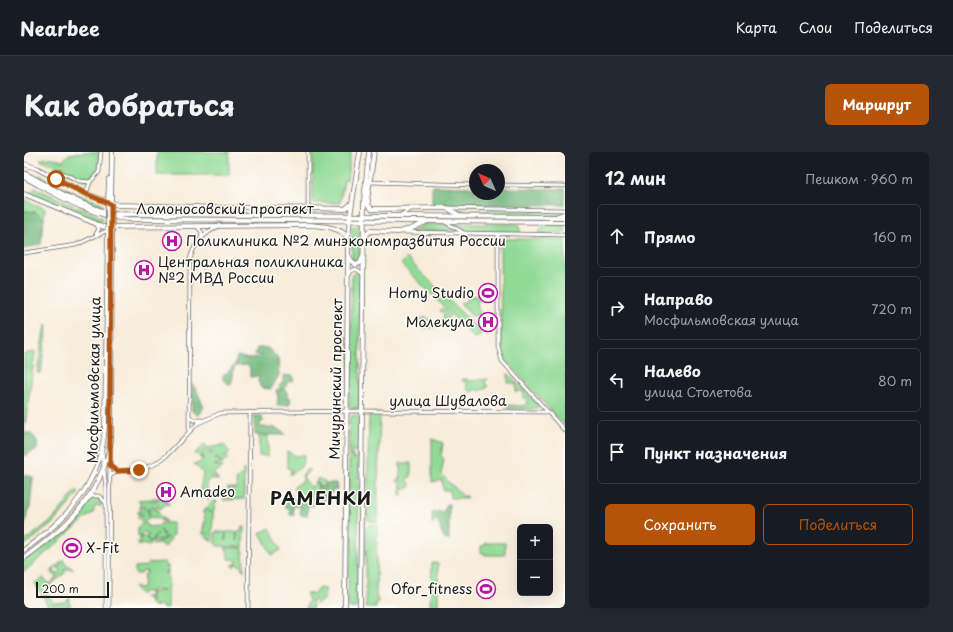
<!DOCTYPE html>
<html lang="ru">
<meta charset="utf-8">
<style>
body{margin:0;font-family:"Playpen Sans",sans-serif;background:#242831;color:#f1f3f6}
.controls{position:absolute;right:12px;bottom:12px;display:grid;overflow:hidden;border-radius:6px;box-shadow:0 4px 16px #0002}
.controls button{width:36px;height:36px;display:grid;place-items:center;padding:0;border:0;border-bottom:1px solid #363941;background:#171b24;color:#f1f3f6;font:20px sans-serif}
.compass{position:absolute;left:445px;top:12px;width:36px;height:36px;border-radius:50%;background:#171b24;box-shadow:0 4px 16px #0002;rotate:315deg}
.scale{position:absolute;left:12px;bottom:10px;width:73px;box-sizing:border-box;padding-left:4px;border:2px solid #1c1c1c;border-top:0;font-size:11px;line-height:14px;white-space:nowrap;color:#1c1c1c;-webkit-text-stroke:3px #fdfcf7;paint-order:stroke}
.stop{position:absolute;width:12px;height:12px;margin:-9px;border:3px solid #b45309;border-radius:50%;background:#fff}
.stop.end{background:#b45309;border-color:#fff;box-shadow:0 1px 4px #0008}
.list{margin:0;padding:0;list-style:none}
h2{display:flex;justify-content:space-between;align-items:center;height:52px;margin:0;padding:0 16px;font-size:17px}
h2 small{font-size:13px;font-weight:400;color:#9ea1a6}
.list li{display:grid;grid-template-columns:26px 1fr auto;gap:12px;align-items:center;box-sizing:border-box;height:64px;margin:0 8px 8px;padding:0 8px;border:1px solid #363941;border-radius:6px}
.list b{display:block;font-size:15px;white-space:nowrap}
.list p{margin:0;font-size:13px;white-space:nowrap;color:#9ea1a6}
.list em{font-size:13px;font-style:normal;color:#9ea1a6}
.actions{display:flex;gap:8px;padding:12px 16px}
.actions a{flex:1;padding:9px 0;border:1px solid #b45309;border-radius:6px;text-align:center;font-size:14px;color:#b45309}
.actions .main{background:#b45309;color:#fff}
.icon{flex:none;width:22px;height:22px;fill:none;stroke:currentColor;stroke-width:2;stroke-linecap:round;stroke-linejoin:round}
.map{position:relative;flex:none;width:541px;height:456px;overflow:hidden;border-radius:6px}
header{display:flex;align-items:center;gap:24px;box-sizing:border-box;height:56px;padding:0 20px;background:#171b24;border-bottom:1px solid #363941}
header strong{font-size:19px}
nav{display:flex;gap:22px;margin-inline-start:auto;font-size:14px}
.intro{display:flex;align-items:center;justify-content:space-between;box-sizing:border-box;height:96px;padding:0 24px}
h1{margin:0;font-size:28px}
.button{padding:10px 18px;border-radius:6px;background:#b45309;color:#fff;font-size:14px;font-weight:700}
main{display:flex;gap:24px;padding:0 24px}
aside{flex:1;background:#171b24;border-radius:6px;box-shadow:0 4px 16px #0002}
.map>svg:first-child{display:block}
</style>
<header>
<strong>Nearbee</strong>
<nav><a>Карта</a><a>Слои</a><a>Поделиться</a></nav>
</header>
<div class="intro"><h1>Как добраться</h1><a class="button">Маршрут</a></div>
<main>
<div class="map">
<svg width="541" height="456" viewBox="0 0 541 456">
<rect width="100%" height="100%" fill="#fdfcf7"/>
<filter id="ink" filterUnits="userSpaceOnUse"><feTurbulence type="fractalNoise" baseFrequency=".025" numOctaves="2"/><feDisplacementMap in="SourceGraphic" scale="8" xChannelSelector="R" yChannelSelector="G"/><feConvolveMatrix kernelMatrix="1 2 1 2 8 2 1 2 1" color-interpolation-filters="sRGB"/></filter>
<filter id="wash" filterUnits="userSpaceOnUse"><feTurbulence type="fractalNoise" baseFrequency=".012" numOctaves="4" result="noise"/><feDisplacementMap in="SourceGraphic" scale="16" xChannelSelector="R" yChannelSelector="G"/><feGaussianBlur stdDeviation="0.9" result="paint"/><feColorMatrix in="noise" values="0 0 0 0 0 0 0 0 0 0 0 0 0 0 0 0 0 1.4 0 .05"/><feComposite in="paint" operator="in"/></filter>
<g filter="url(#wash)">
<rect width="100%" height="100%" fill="#f8ecda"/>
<!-- green -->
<g fill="#91da96" stroke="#567b59">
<path d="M60,0H75C75,13 75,24 61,28L16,8L21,6L25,7L26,5L39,9L45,2Z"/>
<rect x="133" y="0" width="72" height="23"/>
<polygon points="289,0 327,0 323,28 320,28 316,51 289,51"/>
<polygon points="16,23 55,43 78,51 80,56 78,57 57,49 15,26"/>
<polygon points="11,36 80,67 74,72 14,46 7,43 7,40"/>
<polygon points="0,47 21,57 20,67 4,59 0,59"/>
<polygon points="430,58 541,59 541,64 441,64"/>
<polygon points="399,72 422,72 434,79 390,79"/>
<polygon points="431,72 494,72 497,81 442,80"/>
<polygon points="520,72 541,73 541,81 514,82"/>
<polygon points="328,74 335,74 336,107 333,111 328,107"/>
<polygon points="482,87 541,87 541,274 485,212 477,198 476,91 478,88"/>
<polygon points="383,106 415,138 409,144 377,112"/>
<polygon points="332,119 336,123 336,252 332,257 327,257 325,254 328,123"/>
<polygon points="417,140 458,181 451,187 411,146"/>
<polygon points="444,144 458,144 458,148 453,149 455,163 448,164 436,151 443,149"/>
<path d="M418,156L426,164L415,175L397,176V166H404L410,172C415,171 418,169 420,163L416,159Z"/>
<polygon points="21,173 23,174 17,221 13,221"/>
<polygon points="11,200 0,281 0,202"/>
<polygon points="484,221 514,253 513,257 484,257 484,253 499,254 503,251 502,246 499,246 499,239 493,239 492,241 492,231 484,231"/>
<polygon points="438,227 443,227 443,229 464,227 461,230 464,235 456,239 453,237 447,240 443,237 442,230 438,229"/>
<polygon points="345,261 356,261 353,370 346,369 343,367"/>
<polygon points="333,263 335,266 334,434 332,456 324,456 325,302 328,302 330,307 332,307 334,299 325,299 325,268 327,264"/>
<rect x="235" y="284" width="9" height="20"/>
<polygon points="408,287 419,291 417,304 420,307 417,322 439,344 443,344 443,346 426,346 426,338 419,338 418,328 408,330"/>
<polygon points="181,292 186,300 188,299 185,296 186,295 196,294 199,292 205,299 204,304 200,303 204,307 199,312 189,301 186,302 192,307 190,309 193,307 198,312 190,313 199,315 186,324 188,326 191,323 195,328 187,326 183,331 183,344 186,347 184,349 176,339 179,321 170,312 175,311 178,308 178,302 177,307 173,302 170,302 176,297 179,300 180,298 177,295"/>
<polygon points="263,299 272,304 281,303 277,315 266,323 267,317 263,316"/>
<polygon points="376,311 387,311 387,325 383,326 384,330 386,331 386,336 380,336 380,338 378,339 378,343 376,343 377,329 373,330 374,327 378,326 376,326"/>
<polygon points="220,317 220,347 199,348 204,342 207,347 208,342 203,336 213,336 212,328 220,321 218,319"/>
<polygon points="282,318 286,318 279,325 287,335 293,329 293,326 301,329 300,335 295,335 295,330 294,341 303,342 303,348 298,348 298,351 289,352 290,354 284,354 280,346 277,346 270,338 270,335 280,328 278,324"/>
<polygon points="53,338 55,341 28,372 0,394 0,390 29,367"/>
<polygon points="71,346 78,349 77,354 71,354 69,362 62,366 0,420 0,409 35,384 49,371 67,347"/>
<polygon points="128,346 130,346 131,350 127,355 130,355 135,348 131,349 130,346 140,346 146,353 142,352 136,357 134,354 131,357 134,358 134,361 142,369 139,369 138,367 137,369 134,366 125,365 125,356 122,358 124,358 125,365 122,369 117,369 114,366 114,364 119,364 119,362 114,362 114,360 120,358 120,354 116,358 116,350 114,348 126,347 127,349"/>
<polygon points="189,349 193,349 189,361 188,390 182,384 186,380 181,384 178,381 181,380 179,379 180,371 181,371 180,362 182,361 178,361 181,357 187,361 182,356"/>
<polygon points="118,371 122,371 125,375 132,374 133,375 137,371 149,371 149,379 146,379 149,380 149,384 146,385 147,387 141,395 138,395 138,392 129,392 143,386 136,377 141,386 128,390 132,383 134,383 133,381 127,390 122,385 125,382 119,380 117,382 118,386 120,384 127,391 126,394 116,392 116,394 114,393 114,390 116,390 116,384 114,384 114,375"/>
<polygon points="345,373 353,373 352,446 354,447 354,451 352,451 352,456 342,456 342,376"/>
<polygon points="218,375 220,375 219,395 193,394 191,392 191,380 201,380 202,389 202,380 212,380 213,389 213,380 217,379"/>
<polygon points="246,376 257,398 248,403 236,381"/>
<polygon points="461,391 481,391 481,403 461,403 461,401 457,401 457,394 461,394"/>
<polygon points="201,396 219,396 220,419 213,412 209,415 208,413 213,411 213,408 204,407 204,400"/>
<polygon points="38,409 41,409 43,415 46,414 49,418 45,417 43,419 41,417 41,421 24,435 26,441 23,435 18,440 25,443 29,451 41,450 46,446 45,450 47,453 44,453 43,455 47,456 28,456 30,453 27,452 25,455 20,447 22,446 21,444 19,445 11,431 19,426 26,432 33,425 28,421 28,418 31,415 30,420 34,422 37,419 35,415 38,411 34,417 31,416 32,414"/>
<polygon points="141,410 141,416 144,413 144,418 140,421 144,419 144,456 138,456 138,453 131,453 133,454 130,455 127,452 127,440 140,439 129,437 126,439 126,452 125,448 120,445 125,445 125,440 118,440 117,443 111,437 111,435 119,436 120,423 124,420 119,419 117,422 111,422 111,415 123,414 125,411"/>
<polygon points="408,411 414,411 414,456 406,456"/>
<polygon points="294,436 301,437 300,447 292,452 291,448 288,448 289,456 282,456 285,448 282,441 289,442"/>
</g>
<!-- forest -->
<g fill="#74ba7f" stroke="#486b4e">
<polygon points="408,34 451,35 451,42 475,42 475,36 541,37 541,53 408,52"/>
<polygon points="0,59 11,60 20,67 17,92 0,97"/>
<path d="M233,196H244L254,207L255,223L247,237L237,236L234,229L235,224L226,225V216L223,213L211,214C208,220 210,228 206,233L199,228V224L211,213L213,204L225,207L231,205L235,207L237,205L231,202Z"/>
<polygon points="259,223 269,224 269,229 264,229 261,237 267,248 265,253 253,254 254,245 252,238 255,237 258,238 255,234 259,230"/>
<path d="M168,232C174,238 175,246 180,254L177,261L173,263L168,259Z"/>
<path d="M229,264H238L239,270H236V275C245,275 256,275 261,283H231Z"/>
<path d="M0,281H6C12,286 14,289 13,297L0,304Z"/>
<polygon points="0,323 9,325 6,355 0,375"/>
<polygon points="293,329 295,335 300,335 301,331 312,331 313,338 308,338 308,341 297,344 294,341"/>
<polygon points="265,340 271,348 282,349 284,353 283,364 276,363 276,354 269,354 270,363 266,363 266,357 261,355 263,347 266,347 269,350 271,350 266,346"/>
<polygon points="423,352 425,352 425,388 420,387 413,367 408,372 408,361 420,359"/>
</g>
</g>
<g filter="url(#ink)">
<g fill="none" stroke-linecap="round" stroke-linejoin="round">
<defs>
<g id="minor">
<polyline points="32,27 35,19 55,29 66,30 75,20 77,0"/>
<polyline points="346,30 451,33"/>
<polyline points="475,33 541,34"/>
<polyline points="62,42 66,30"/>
<polyline points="176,55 284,56 284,0"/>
<polyline points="425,56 541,58"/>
<polyline points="375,64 387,57"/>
<polyline points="533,64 541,61"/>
<polyline points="421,70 442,82"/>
<polyline points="174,75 178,81 177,87"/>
<polyline points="377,80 541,83"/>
<polyline points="72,82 75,77 73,73"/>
<polyline points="474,83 474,194 478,209 541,279"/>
<polyline points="0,101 52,93 84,78"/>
<polyline points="325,123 327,119 332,117 339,122"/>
<polyline points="165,264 169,268 179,268"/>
<path d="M165,280L166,108C169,92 180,82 193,75"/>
<polyline points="78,300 82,337 82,456"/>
<polyline points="86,324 93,319 115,318 131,312 142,304 174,271 197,261 338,259 525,260"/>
<polyline points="64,347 68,344 75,344 81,350"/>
<polyline points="85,456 86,298"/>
<polyline points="224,456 226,260"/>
</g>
<g id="major">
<polyline points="0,12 12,16 62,42 94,53 174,55 191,62"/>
<path d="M0,21C29,36 59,56 92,62L541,65"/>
<path d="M0,25C34,43 65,64 104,67L541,70"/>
<path d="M0,42L80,75L287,73C298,74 319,75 324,87"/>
<polyline points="344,48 344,53 348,57 423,56 437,64"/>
<polyline points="343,49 350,0"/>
<polyline points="84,51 85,27"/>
<polyline points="87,51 88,0"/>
<polyline points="267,63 284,56 321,57 327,52"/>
<polyline points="341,84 346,79 374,80 387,77 402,70"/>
<polyline points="325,104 328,110 332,113 336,111 339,105"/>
<path d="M0,398C43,367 77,332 81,275L84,76"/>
<path d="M0,406C34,381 65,356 80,315C83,306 86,298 87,288L88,75"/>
<polyline points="321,456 324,88 326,64 336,0"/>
<polyline points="336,456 340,48 345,0"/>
</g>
</defs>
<!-- minor casing -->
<use href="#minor" stroke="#69655e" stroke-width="4.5"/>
<!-- major casing -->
<use href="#major" stroke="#69655e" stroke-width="5.5"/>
<!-- minor -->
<use href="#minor" stroke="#fff" stroke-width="3"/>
<!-- major -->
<use href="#major" stroke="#fff" stroke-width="4"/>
<defs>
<g id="major-bridge">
<polyline points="84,51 84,76"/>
<polyline points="87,51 88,75"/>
</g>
</defs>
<!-- major-bridge casing -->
<use href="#major-bridge" stroke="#69655e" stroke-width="5.5" stroke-linecap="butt"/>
<!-- major-bridge -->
<use href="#major-bridge" stroke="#fff" stroke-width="4"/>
</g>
</g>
<g fill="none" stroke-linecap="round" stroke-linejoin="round" filter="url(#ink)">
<!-- route -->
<polyline stroke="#b45309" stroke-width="5" points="32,27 62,42 87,52 86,313 93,319 115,318"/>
</g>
<!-- icons -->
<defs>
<symbol id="hospital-ring" viewBox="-11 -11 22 22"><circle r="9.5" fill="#fdfcf7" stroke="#b5179e" stroke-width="1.5"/><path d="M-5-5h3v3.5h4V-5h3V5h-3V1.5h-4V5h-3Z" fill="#b5179e"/></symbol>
<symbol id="stadium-ring" viewBox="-11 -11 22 22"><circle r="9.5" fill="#fdfcf7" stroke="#b5179e" stroke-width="1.5"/><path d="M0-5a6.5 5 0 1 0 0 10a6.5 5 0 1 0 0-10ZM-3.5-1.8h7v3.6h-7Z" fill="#b5179e"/></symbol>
</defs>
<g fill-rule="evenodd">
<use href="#hospital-ring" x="137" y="78" width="22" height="22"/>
<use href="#hospital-ring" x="109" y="107" width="22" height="22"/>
<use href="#stadium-ring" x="453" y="130" width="22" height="22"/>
<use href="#hospital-ring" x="453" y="159" width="22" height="22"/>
<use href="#hospital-ring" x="131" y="329" width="22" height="22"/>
<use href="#stadium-ring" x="37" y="385" width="22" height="22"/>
<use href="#stadium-ring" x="451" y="426" width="22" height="22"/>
</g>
<g text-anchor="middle" stroke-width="3" stroke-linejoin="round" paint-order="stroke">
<!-- street labels -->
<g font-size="14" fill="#1c1c1c" stroke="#fdfcf7">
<text x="201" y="62">Ломоносовский проспект</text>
<text transform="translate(312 227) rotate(-89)" y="5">Мичуринский проспект</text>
<text transform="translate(70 228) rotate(-89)" y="5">Мосфильмовская улица</text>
<text x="424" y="254">улица Шувалова</text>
</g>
<!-- poi labels -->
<g font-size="14" fill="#1c1c1c" stroke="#fdfcf7" text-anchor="start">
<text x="162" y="94">Поликлиника №2 минэкономразвития России</text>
<text x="134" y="115">Центральная поликлиника<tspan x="134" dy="16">№2 МВД России</tspan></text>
<text x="450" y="146" text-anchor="end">Homy Studio</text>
<text x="450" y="175" text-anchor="end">Молекула</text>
<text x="156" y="345">Amadeo</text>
<text x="62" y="401">X-Fit</text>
<text x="448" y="442" text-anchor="end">Ofor_fitness</text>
</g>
<!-- district labels -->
<g font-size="18" font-weight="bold" letter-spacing="1" fill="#1c1c1c" stroke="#fdfcf7">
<text x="297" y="353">РАМЕНКИ</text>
</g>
</g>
</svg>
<div class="controls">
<button>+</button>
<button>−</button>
</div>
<svg class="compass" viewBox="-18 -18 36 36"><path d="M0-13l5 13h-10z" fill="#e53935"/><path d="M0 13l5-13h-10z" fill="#9ea1a6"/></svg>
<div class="scale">200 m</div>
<div class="stop" style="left:32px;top:27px"></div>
<div class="stop end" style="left:115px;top:318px"></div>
</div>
<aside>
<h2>12 мин<small>Пешком · 960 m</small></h2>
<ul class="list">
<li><svg class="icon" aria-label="ahead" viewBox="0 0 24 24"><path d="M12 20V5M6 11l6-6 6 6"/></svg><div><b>Прямо</b></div><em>160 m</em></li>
<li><svg class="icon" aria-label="right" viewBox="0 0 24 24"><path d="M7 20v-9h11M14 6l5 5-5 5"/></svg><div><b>Направо</b><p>Мосфильмовская улица</p></div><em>720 m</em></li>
<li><svg class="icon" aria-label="left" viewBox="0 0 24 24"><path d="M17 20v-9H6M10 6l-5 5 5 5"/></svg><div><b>Налево</b><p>улица Столетова</p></div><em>80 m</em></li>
<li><svg class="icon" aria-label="arrive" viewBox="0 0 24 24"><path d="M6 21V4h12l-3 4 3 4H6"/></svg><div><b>Пункт назначения</b></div></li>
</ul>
<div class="actions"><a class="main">Сохранить</a><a>Поделиться</a></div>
</aside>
</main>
